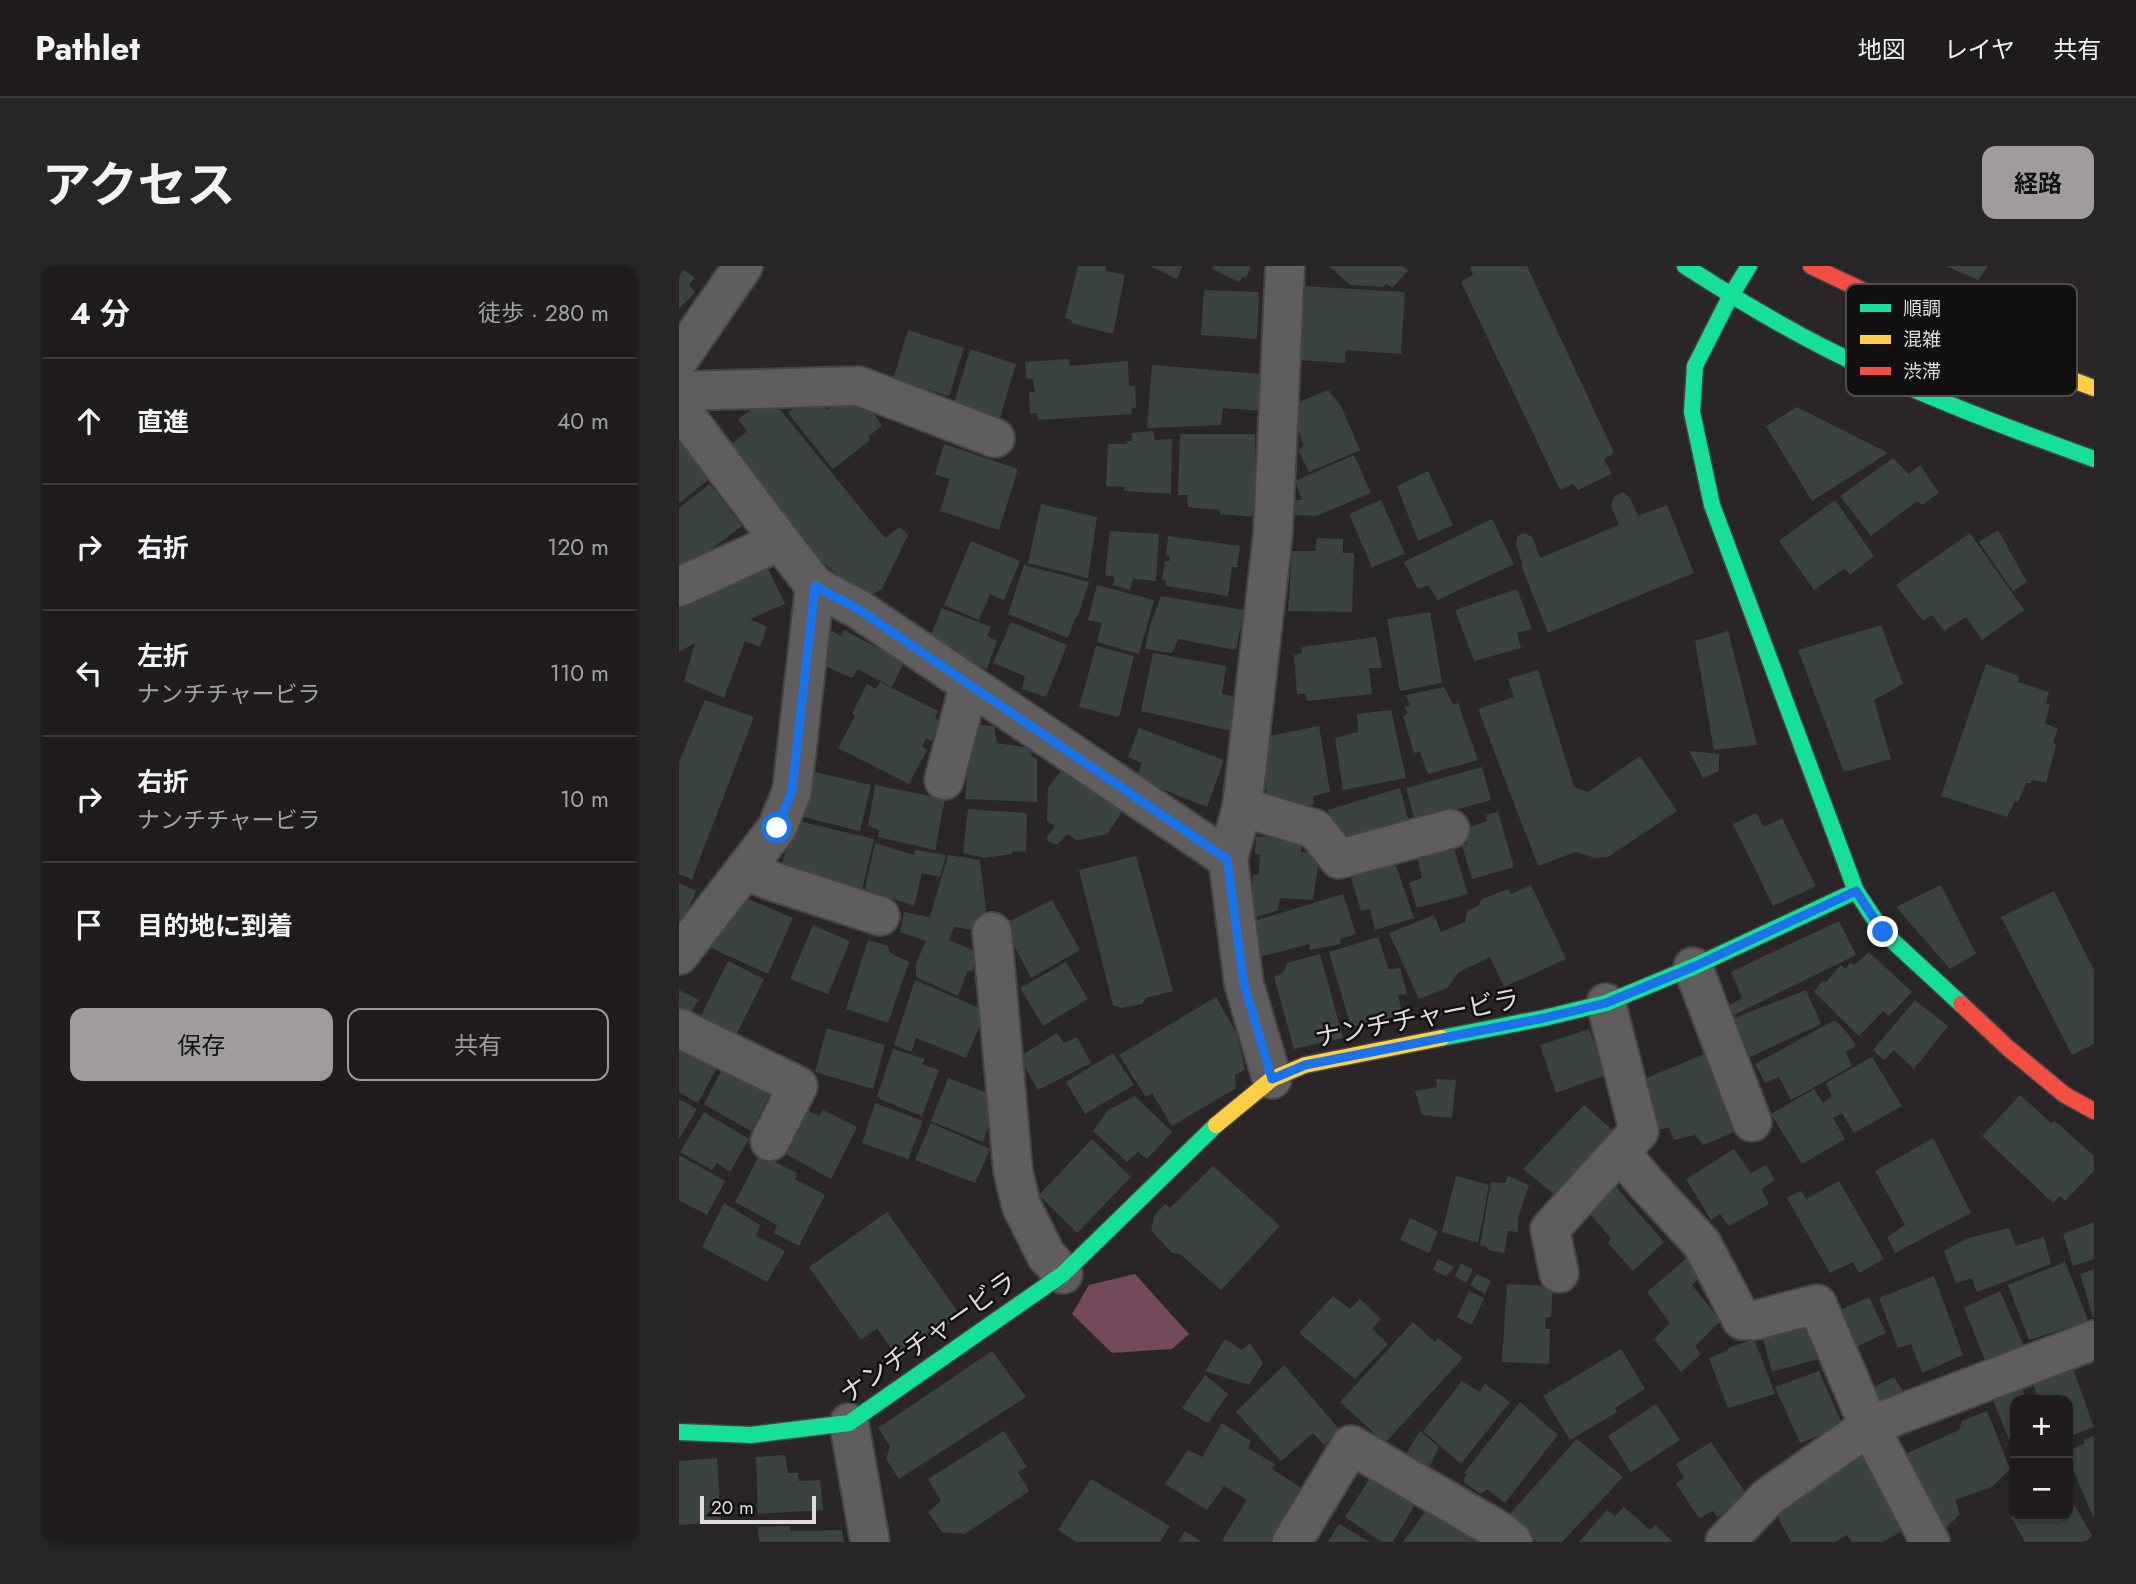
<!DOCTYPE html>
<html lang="ja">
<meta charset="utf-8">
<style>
body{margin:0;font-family:Jost,"Noto Sans JP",sans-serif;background:#282527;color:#f1f3f6}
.controls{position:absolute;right:21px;bottom:21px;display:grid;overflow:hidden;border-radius:14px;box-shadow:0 2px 5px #0004}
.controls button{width:63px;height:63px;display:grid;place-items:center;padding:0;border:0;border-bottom:2px solid #3d3a3c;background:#201c1e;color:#f1f3f6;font:35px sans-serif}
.scale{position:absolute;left:21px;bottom:18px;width:116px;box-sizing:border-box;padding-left:7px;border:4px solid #dfdadb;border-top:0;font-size:19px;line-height:24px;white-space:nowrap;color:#dfdadb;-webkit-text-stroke:5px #120f10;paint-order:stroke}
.stop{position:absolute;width:21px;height:21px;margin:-16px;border:5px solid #1a73e8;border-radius:50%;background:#fff}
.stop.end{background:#1a73e8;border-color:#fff;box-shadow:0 2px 7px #0008}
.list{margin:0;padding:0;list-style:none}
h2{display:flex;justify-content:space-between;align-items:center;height:91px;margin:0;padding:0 28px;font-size:30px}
h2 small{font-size:23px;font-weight:400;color:#a2a1a4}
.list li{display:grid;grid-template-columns:46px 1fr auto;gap:21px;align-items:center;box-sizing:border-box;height:126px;padding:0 28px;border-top:2px solid #3d3a3c}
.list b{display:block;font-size:26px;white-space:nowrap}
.list p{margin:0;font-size:23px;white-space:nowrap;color:#a2a1a4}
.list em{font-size:23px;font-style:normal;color:#a2a1a4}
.actions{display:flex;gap:14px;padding:21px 28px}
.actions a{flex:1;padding:16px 0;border:2px solid #a09b9c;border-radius:14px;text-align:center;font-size:24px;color:#a09b9c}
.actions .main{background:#a09b9c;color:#111}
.icon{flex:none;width:38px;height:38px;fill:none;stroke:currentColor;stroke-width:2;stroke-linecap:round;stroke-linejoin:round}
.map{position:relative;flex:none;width:1415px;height:1276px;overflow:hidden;border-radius:14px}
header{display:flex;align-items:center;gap:42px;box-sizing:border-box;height:98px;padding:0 35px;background:#201c1e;border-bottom:2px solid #3d3a3c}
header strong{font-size:33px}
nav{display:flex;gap:38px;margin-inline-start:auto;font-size:24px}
.intro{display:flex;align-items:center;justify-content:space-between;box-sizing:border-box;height:168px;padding:0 42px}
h1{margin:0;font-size:49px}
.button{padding:18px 32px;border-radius:14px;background:#a09b9c;color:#111;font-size:24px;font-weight:700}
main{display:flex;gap:42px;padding:0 42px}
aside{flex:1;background:#201c1e;border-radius:14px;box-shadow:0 2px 5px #0004}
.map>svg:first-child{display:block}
</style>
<header>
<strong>Pathlet</strong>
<nav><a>地図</a><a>レイヤ</a><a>共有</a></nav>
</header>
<div class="intro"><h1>アクセス</h1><a class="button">経路</a></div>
<main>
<aside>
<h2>4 分<small>徒歩 · 280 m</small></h2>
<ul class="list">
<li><svg class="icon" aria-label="ahead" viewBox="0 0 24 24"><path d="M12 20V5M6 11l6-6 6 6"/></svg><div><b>直進</b></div><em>40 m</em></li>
<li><svg class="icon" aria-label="right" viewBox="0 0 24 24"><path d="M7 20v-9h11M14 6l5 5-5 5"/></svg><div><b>右折</b></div><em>120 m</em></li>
<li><svg class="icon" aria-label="left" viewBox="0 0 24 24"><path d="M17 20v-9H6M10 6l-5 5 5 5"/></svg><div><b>左折</b><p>ナンチチャービラ</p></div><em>110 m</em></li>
<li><svg class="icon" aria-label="right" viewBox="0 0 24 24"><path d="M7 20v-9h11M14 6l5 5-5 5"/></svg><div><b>右折</b><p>ナンチチャービラ</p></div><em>10 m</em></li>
<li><svg class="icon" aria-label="arrive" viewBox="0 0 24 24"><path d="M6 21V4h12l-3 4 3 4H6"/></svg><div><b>目的地に到着</b></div></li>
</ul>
<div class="actions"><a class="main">保存</a><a>共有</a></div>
</aside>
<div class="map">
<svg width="1415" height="1276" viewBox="0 0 1415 1276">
<rect width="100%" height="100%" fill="#2a2628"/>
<!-- forest -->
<polygon fill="#73495b" points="456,1008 510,1068 493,1083 433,1087 393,1048 410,1019"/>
<!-- building -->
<g fill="#3a4341">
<polygon points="0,0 16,12 10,19 16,26 0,43"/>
<polygon points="399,0 427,0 427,5 446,9 434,68 392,57 393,54 386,52"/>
<polygon points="471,0 504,0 498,13"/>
<polygon points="534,0 572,0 567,12 564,11 560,16 533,3"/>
<polygon points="650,0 724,0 729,5 713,22 708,18 703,21 671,19"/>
<polygon points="794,0 848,0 935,187 925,193 933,208 899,224 894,218 881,224 782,16 794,9 791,1"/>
<polygon points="1267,0 1309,0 1299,14"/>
<polygon points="624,20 726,26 722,88 667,84 666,97 619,94"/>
<polygon points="525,24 580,26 578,73 522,69"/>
<polygon points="229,64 285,82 270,130 214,113"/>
<polygon points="291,83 337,98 321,152 275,138"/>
<polygon points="390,93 391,100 449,95 450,120 456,120 457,142 452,142 453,148 359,154 358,147 351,148 350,126 356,126 354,113 347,112 346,96"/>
<polygon points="473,99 584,108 583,145 544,142 542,159 468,162"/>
<polygon points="649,124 662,140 681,184 630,206 619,184 625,180 617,159 618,137"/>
<polygon points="184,132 203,160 190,170 190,175 154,203 109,147 124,135 130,143 140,135 148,144 164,133 171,142"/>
<polygon points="98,140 206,272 221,261 229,269 203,323 187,332 136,290 50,180 68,165 59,153 76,141"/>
<polygon points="1118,141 1209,187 1133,235 1087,160"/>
<polygon points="474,165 476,174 493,173 492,228 445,225 446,221 427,220 429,178 448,178 448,175 453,175 453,167"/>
<polygon points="501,168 576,168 577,251 541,248 541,244 509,241 508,229 499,229"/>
<polygon points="0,171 32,212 0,237"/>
<polygon points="265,178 339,203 320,264 261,245 271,213 256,208"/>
<polygon points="675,189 692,227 637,250 614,249 613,234 623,234 616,215"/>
<polygon points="1214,192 1230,208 1241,199 1260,227 1243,239 1238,235 1192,270 1161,230"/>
<polygon points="749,205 774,259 739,275 718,220"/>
<polygon points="31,218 63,260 0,307 0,242"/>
<polygon points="944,226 951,232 959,250 988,239 1015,307 869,367 842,299 843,298 837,278 838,271 843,267 848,268 854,272 861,292 940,259 932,239 935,231"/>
<polygon points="702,234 726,288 693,301 670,248"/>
<polygon points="1156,234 1195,290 1171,309 1166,302 1135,324 1100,275"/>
<polygon points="362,238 418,251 409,312 349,297"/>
<polygon points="813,253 835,298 759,334 749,319 739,323 725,296"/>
<polygon points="1319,264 1348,316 1334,325 1300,276"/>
<polygon points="431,265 480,268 477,315 454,313 451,324 434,319 436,311 426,309"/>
<polygon points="1291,267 1345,344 1303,374 1287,351 1265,365 1253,349 1244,355 1217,319"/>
<polygon points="489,270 561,280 558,301 553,301 549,330 487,320 487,314 483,314 486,295 490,295 491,290 487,290"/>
<polygon points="638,272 664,273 664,287 675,287 673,346 609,345 613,285 636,285"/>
<polygon points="292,275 341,295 325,334 311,328 300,354 265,339"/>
<polygon points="87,298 106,338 71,353 88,361 81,381 66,375 45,432 5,415 16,377 0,386 0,338"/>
<polygon points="345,299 410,316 398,352 396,352 389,372 329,348"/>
<polygon points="418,319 475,334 460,388 418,376 423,357 409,354"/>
<polygon points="838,323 853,363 838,367 842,382 795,395 776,344"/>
<polygon points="482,330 565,344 557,384 499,373 493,387 466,383 471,360"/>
<polygon points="263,342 312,361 308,370 318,375 308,403 248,379"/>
<polygon points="751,346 763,417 721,425 708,353"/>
<polygon points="332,356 388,379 367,431 343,423 346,410 314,397"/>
<polygon points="1202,359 1224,418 1195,434 1212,493 1165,506 1119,384"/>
<polygon points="148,362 162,370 165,364 225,396 213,421 179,403 173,412 146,400"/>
<polygon points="1049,365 1078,479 1035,484 1016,375"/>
<polygon points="697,371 703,402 690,402 693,428 628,435 626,428 618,428 615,389 623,387 623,381"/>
<polygon points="417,380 455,390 440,451 400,441"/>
<polygon points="474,387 547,400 543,428 562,432 557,466 462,445"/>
<polygon points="1307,398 1340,410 1339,416 1370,426 1367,437 1371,439 1366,457 1379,463 1374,476 1377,479 1367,517 1353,514 1352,517 1347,517 1339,536 1336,535 1328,551 1262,530"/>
<polygon points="859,404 895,521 909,526 961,490 998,545 929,591 916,592 897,586 859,600 799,443 835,431 829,413"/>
<polygon points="201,416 259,445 256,452 262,456 253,475 247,473 243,480 248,484 230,518 159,482 176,450 173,448 188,418 197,423"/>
<polygon points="765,421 774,438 779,437 799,494 749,508 741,486 735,487 724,450 729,447 726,441 731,440 727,429"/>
<polygon points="26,434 75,451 13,613 0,608 0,496"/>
<polygon points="712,444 727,512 664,524 656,472 679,466 678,448"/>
<polygon points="295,458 315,460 318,477 351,482 353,490 358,494 358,536 286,533 291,472"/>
<polygon points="640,460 651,526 634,530 635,538 596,545 582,512 590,470"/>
<polygon points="460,462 545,494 528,541 457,513 463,497 449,491"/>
<polygon points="1010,485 1040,488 1040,505 1024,512"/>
<polygon points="803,501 812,534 736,555 727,522"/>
<polygon points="382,504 443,546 428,568 398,574 388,568 379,578 374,578 369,575 368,571 376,560 368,555 369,522"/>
<polygon points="136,506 192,519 181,565 125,551"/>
<polygon points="196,519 266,533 256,584 199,571 200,564 189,560"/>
<polygon points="721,522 730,556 659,574 649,544"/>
<polygon points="289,543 348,547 347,586 334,585 333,588 305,592 284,587"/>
<polygon points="819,546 835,601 793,613 783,580 788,577 784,564 808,555 807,549"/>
<polygon points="1077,547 1085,561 1103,552 1137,620 1094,640 1054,558"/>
<polygon points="120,555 195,573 183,624 100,607 109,578"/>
<polygon points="577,570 622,575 622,586 635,587 640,593 634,634 601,632 599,644 571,653 574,609 580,608 581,589 576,588"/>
<polygon points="773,576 789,628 738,642 730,617 743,612 737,587"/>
<polygon points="196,577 235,589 236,584 267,589 261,611 243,607 235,640 186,623"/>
<polygon points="269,589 301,594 308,651 298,652 294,664 275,661 270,674 299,686 293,706 289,704 279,730 237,711 237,697 247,675 221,666 225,646 251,651"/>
<polygon points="457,590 494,725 467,732 463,738 442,742 434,739 400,604"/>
<polygon points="715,594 735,652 696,664 691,643 682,645 672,612 680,609 678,604"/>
<polygon points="0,617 17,625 4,655 0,653"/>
<polygon points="852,619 887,693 825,721 811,691 780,706 768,722 740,733 710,667 755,649 762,666 786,656 788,645 799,640 803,633 829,623 832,628"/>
<polygon points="1262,619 1297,688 1271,703 1217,641"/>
<polygon points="1375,625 1415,704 1415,778 1393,789 1322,651"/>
<polygon points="664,628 677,668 661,673 662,678 631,684 630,678 580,691 572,656"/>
<polygon points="67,632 114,652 89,708 32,682"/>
<polygon points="373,634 401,684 352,712 324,659"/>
<polygon points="1160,655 1177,689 1053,750 1049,740 1063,732 1052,706"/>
<polygon points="134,659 171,675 149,728 111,713"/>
<polygon points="699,671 710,703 721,702 728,728 719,729 724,750 672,761 650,686"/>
<polygon points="189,674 209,680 211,687 230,696 209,757 167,743"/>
<polygon points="1190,686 1233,726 1210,750 1204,745 1180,770 1135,726 1143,715 1147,716 1162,699 1166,703 1171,697 1176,699"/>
<polygon points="641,688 664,772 615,783 595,711 605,706 608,697"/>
<polygon points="49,695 85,713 56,771 20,754"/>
<polygon points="387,696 409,733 364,760 341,722"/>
<polygon points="236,714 307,745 287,792 237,772 232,786 215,779"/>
<polygon points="0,724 20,734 8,751 0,746"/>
<polygon points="1127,724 1142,758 1071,791 1068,783 1057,788 1043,757"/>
<polygon points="537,731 558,768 566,804 556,809 557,822 493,860 473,827 467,831 440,789"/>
<polygon points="1236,734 1269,760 1235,803 1215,784 1205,794 1194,784"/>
<polygon points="1156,754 1171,770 1177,780 1167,786 1173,800 1112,834 1100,811 1086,817 1076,798"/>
<polygon points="148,762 206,779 194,823 136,806"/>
<polygon points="910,763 927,809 877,827 861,779"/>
<polygon points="378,767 385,777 398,771 412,797 359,824 340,791"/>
<polygon points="0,775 41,796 19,837 0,826"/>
<polygon points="214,783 246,793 243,798 260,804 243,850 201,833 201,832 198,830"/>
<polygon points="434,787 455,819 406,848 387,816"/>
<polygon points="1028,787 1060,864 1024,879 1016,869 995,874 990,862 977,864 955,817"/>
<polygon points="1193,791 1223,840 1175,867 1163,847 1154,852 1166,873 1123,898 1092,848 1135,823 1144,837 1153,830 1147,817"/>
<polygon points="44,801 92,826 72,865 25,838"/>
<polygon points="269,812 319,831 304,876 252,855"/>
<polygon points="757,813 777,814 773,852 743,849 736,825 758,821"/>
<polygon points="1341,829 1372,857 1376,855 1415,890 1415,905 1386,935 1381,930 1374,937 1303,870"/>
<polygon points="456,830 493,866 468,893 459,886 448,896 414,865 429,844"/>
<polygon points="0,833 18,843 0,873"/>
<polygon points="196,837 244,855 229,893 183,877"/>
<polygon points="905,839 941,871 884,936 844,903"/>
<polygon points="128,844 140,850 144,844 178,861 152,913 105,887"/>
<polygon points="25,846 70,873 51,906 38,897 33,904 1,886"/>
<polygon points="252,857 311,883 296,917 236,894"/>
<polygon points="1254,872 1292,947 1216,987 1208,971 1226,959 1196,905"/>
<polygon points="413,873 452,911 398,967 360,929"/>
<polygon points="1055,883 1072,907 1087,899 1096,914 1082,923 1090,938 1050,960 1041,948 1032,954 1007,913"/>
<polygon points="81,888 118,907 116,913 146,929 120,980 95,967 98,959 56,936"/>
<polygon points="0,889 46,915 28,949 0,934"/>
<polygon points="534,900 601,960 542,1024 501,988 493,987 472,964 475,950 486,938 491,942"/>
<polygon points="777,910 810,919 799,977 763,966"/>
<polygon points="829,910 850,919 839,952 839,966 829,965 825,987 809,984 808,981 801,979 812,916 826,917"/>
<polygon points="1160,915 1205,993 1180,1007 1174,996 1151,1007 1108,932 1122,925 1127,933"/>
<polygon points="936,920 985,976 954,1005 929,977 932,972 909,946"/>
<polygon points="45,937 81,959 77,970 106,985 88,1016 23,981"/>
<polygon points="208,946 282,1050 220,1094 198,1062 182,1074 130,1001"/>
<polygon points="731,952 759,965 750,987 721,974"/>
<polygon points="1415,956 1415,993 1394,1000 1384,968"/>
<polygon points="1330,962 1337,980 1365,971 1372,998 1298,1026 1293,1012 1277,1017 1265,985 1289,972"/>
<polygon points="1009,991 1024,1008 1013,1019 1042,1055 1016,1080 1022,1088 1002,1106 975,1073 991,1057 968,1026"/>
<polygon points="759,993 775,1001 767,1010 754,1004"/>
<polygon points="1386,996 1413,1064 1400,1068 1396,1059 1350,1074 1329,1019"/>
<polygon points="782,997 794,1004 787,1017 776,1010"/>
<polygon points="1415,1003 1415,1051 1414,1051 1401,1008"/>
<polygon points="798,1008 812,1015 806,1028 791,1019"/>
<polygon points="1255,1010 1284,1089 1243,1107 1232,1078 1219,1082 1200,1032"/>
<polygon points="828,1018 874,1020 872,1051 866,1052 866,1063 871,1063 870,1098 823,1096"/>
<polygon points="790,1025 805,1032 793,1059 778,1051"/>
<polygon points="1321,1025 1346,1082 1308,1099 1285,1042"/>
<polygon points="654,1030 671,1043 681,1033 702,1053 693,1063 709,1078 676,1113 620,1067"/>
<polygon points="1190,1031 1207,1067 1173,1083 1155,1047"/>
<polygon points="734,1056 756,1076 759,1072 784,1092 706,1177 661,1136"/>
<polygon points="1131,1056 1143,1092 1093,1106 1083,1069"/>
<polygon points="546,1073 563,1084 571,1077 584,1097 570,1119 526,1105"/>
<polygon points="1075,1073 1096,1128 1049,1142 1030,1092 1050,1084 1049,1082"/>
<polygon points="942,1083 966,1123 936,1142 938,1146 891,1174 864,1130"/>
<polygon points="313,1085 347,1131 220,1213 207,1193 211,1180 199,1162"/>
<polygon points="605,1099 661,1164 645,1179 634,1167 602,1195 557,1146"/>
<polygon points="1394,1103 1415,1161 1389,1171 1389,1134 1360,1134 1354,1118"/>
<polygon points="1140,1105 1164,1160 1121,1177 1096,1121"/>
<polygon points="526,1109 549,1128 529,1157 503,1142"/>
<polygon points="1215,1111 1230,1135 1201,1149 1186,1125"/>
<polygon points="783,1115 800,1126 806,1118 831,1136 782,1198 744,1165"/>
<polygon points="1343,1124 1348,1134 1336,1134 1336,1188 1314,1134"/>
<polygon points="841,1136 879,1169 826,1237 808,1223 801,1228 784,1215 788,1208 785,1207"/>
<polygon points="977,1138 1001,1174 952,1206 929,1170"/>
<polygon points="1308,1145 1331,1203 1313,1221 1276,1234 1281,1248 1264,1265 1224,1189 1280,1164 1283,1155"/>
<polygon points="543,1157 572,1175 569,1182 596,1198 593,1203 627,1225 596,1276 546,1276 543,1274 568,1234 545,1220 528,1244 486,1218 509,1184 523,1191"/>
<polygon points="325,1165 348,1201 339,1206 350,1225 286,1268 263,1266 249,1246 262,1235 249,1213"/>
<polygon points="741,1165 760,1181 744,1214 721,1198"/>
<polygon points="1415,1170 1415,1253 1389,1192 1389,1185 1406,1177 1405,1174"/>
<polygon points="898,1173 944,1211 883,1276 858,1276 828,1251"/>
<polygon points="1032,1176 1070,1232 1038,1251 1034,1245 1020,1252 997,1218 1005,1212 997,1198"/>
<polygon points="1183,1187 1228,1263 1203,1276 1173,1276 1168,1269 1156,1276 1112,1276 1096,1246"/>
<polygon points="106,1189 109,1207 119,1207 120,1215 141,1214 144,1244 79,1248 77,1191"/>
<polygon points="38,1192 42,1256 0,1259 0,1195"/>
<polygon points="693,1209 738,1235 714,1276 703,1276 666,1251"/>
<polygon points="412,1213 491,1260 481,1276 397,1276 379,1264"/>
<polygon points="1389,1228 1415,1273 1415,1276 1346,1276 1332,1251 1336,1249 1389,1250"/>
<polygon points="751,1239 802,1276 724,1276"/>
<polygon points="945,1241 971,1264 976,1259 994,1276 900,1276 928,1244 936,1250"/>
<polygon points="660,1258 691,1276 649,1276"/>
<polygon points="111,1260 111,1265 163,1264 165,1276 80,1276 79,1261"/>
<polygon points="506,1265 523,1276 499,1276"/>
</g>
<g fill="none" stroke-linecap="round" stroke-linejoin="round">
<defs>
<g id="street">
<polyline points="0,93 64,0"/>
<polyline points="0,125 180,120 316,172"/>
<polyline points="0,141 101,275 136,320 179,343 549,593"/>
<polyline points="0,321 101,275"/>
<polyline points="265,514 290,420"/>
<polyline points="563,541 636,563 660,593 771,563"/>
<polyline points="66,604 93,615 201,650"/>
<polyline points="313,666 334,905 342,939 367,989 384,1008"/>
<polyline points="0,689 98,562 113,525 136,320"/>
<polyline points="1014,701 1073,856"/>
<polyline points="0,762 119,820 91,875"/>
<polyline points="593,813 565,718 549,593 563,541 594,267 606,0"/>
<polyline points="941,886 966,916 1023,978 1063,1054 1077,1054 1138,1038 1190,1160 1251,1276"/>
<polyline points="880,1007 871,963 960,865 927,737"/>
<polyline points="170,1157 191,1276"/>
<polyline points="613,1276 672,1179 822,1266 834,1276"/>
<polyline points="1046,1276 1089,1231 1190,1160 1415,1074"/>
</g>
<g id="fast">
<path d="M1006,0C1054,31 1102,60 1154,86C1238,128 1326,161 1415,193"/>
<polyline points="1070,0 1051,31 1016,100 1013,146 1033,239 1177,625 1204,666 1282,738"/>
<polyline points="762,772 865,752 927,737 1014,701 1177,625"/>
<polyline points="0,1166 72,1169 170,1157 384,1008 537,859"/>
</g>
<g id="slow">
<polyline points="1290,75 1415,122"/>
<polyline points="537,859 593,813 626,799 762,772"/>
</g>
<g id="jam">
<polyline points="1132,0 1290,75"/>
<polyline points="1282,738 1329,782 1386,829 1415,845"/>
</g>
</defs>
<!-- street casing -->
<use href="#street" stroke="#464445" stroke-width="42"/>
<!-- fast casing -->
<use href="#fast" stroke="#464445" stroke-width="19"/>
<!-- slow casing -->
<use href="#slow" stroke="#464445" stroke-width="19"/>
<!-- jam casing -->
<use href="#jam" stroke="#464445" stroke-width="19"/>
<!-- street -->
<use href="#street" stroke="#605d5e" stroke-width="38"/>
<!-- fast -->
<use href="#fast" stroke="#16e098" stroke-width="16"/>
<!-- slow -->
<use href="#slow" stroke="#ffcf43" stroke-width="16"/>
<!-- jam -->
<use href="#jam" stroke="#f24e42" stroke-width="16"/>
</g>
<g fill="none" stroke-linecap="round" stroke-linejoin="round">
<!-- route -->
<polyline stroke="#1a73e8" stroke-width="9" points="98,562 113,525 136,320 179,343 548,593 565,718 593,813 626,799 865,752 927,737 1014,701 1177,625 1204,666"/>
</g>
<g text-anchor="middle" stroke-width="5" stroke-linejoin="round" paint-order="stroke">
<!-- street labels -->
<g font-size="26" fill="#dfdadb" stroke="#120f10">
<text transform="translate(738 752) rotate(-11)" y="9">ナンチチャービラ</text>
<text transform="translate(249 1071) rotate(-35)" y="9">ナンチチャービラ</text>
</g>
</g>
<!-- legend -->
<rect x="1167" y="18" width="231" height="112" rx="10" fill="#120f10" stroke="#504c4d" stroke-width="2"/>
<rect x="1181" y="38" width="31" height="8" fill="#16e098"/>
<rect x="1181" y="69" width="31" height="9" fill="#ffcf43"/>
<rect x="1181" y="101" width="31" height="8" fill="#f24e42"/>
<g font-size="19" fill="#dfdadb">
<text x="1224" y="49">順調</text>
<text x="1224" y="80">混雑</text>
<text x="1224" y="112">渋滞</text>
</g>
</svg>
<div class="controls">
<button>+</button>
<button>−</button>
</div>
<div class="scale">20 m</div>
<div class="stop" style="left:98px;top:562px"></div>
<div class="stop end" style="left:1204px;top:666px"></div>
</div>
</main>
